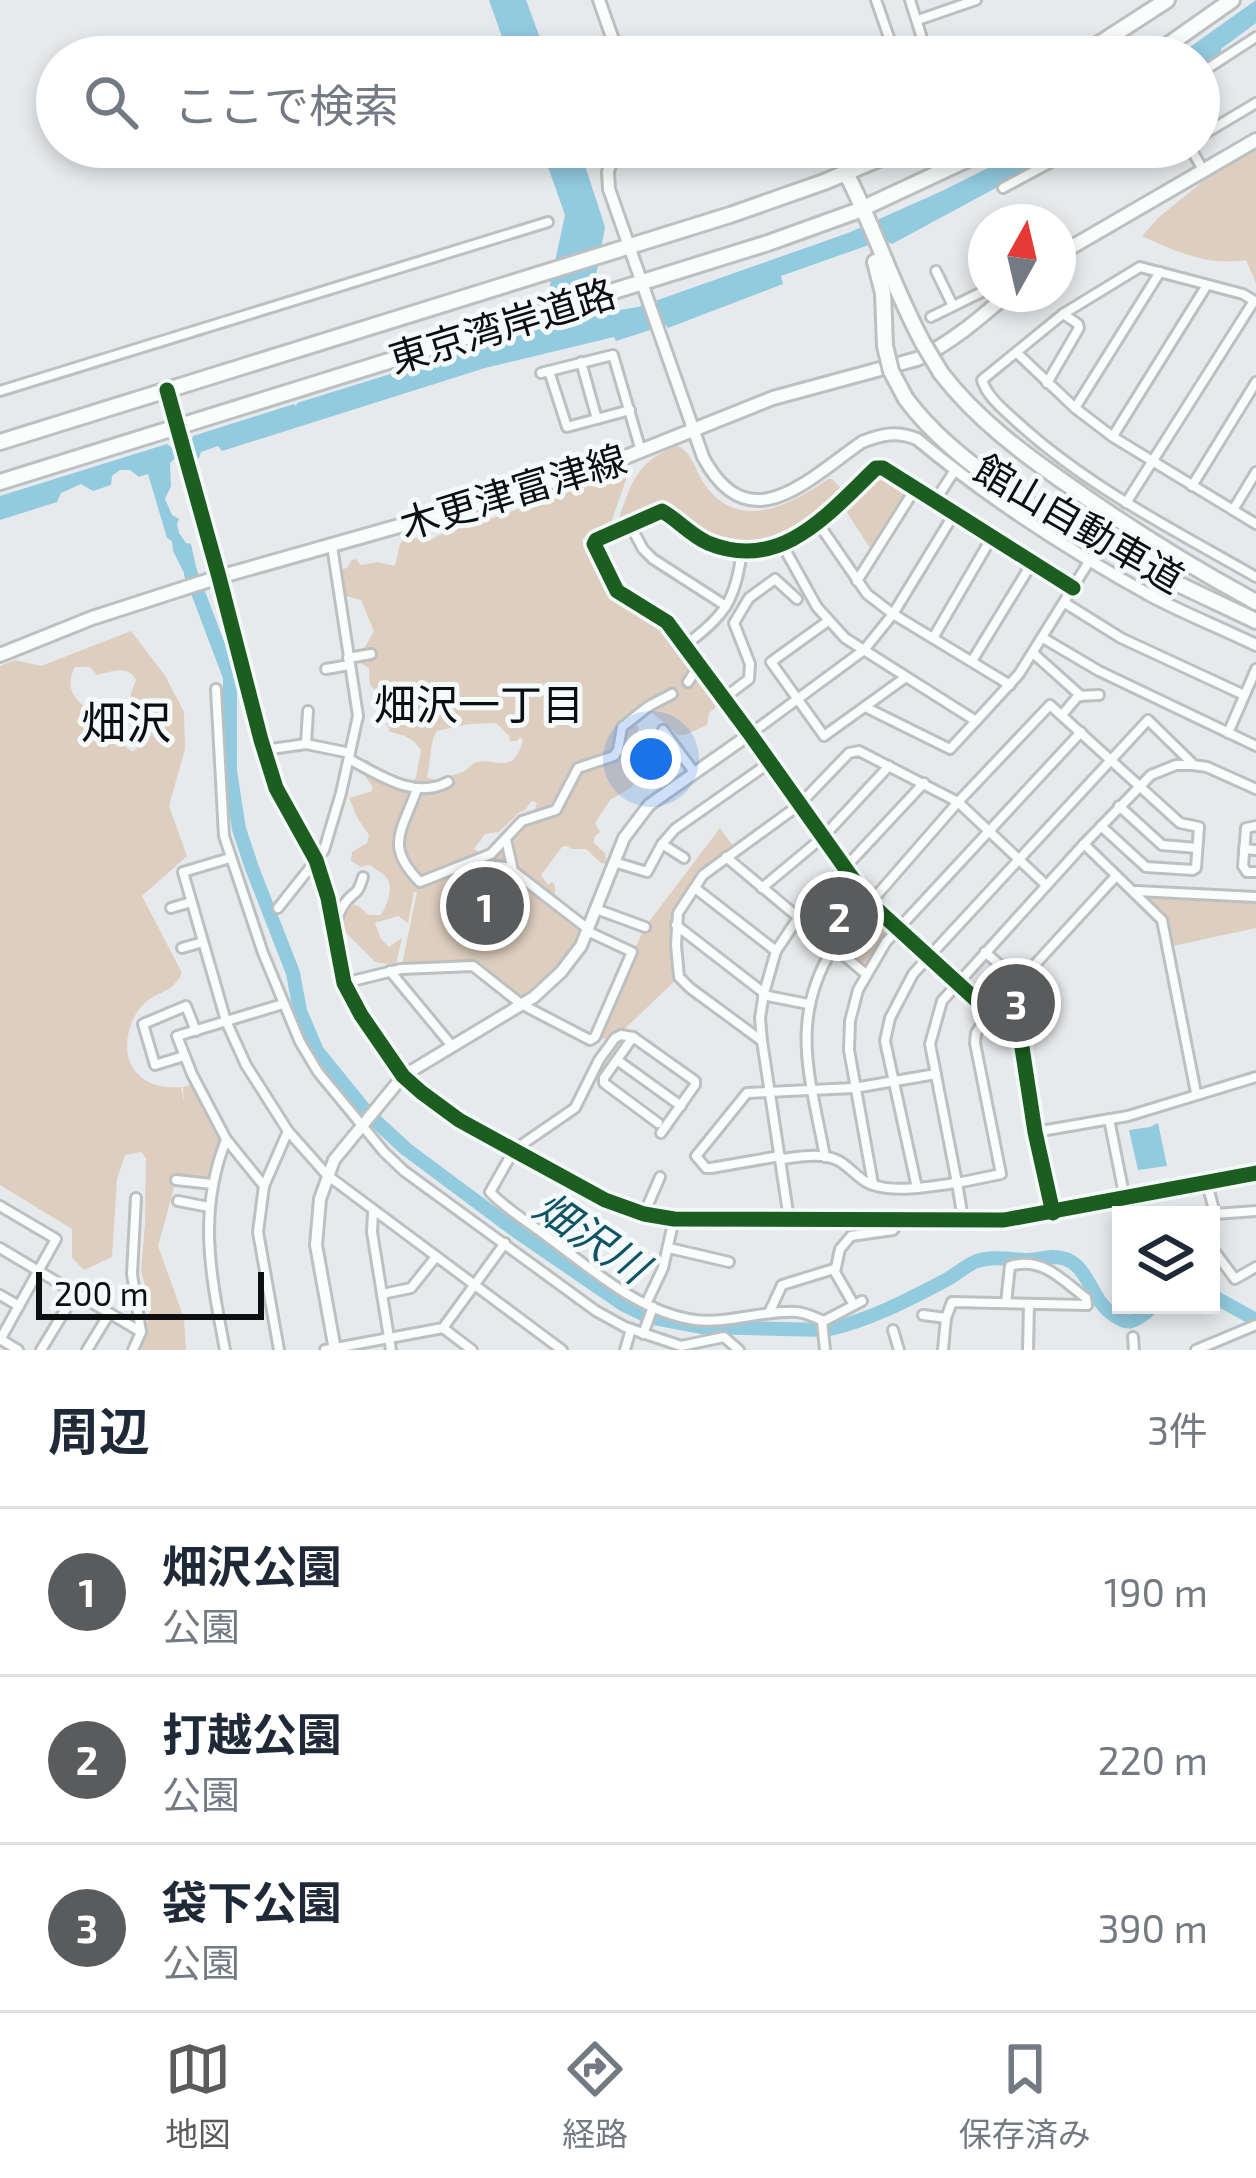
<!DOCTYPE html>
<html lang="ja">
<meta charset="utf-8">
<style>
body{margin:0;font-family:"Exo 2","Noto Sans JP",sans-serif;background:#f2f2f3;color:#1f2937}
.controls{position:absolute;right:36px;bottom:36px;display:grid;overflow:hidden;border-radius:0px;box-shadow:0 6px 18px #0003}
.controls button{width:108px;height:108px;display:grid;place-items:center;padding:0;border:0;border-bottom:3px solid #e0e1e3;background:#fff;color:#1f2937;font:60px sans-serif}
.compass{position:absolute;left:968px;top:204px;width:108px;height:108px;border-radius:50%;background:#fff;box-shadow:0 6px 18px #0003;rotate:8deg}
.scale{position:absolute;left:36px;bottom:30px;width:228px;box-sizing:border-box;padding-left:12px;border:6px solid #0d0e0f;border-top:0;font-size:33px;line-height:42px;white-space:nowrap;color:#0d0e0f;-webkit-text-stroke:9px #f4f9fa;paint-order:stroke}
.you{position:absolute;left:651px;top:759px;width:42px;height:42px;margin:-30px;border:9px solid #fff;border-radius:50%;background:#1a73e8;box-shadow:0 0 0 18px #1a73e833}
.badge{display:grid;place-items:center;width:78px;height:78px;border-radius:50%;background:#595b5c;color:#fff;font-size:39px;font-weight:700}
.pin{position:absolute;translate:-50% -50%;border:6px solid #fff;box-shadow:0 3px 12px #0006}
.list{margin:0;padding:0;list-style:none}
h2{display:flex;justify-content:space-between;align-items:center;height:156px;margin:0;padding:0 48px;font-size:51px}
h2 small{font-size:39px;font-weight:400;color:#747a83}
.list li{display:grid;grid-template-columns:78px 1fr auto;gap:36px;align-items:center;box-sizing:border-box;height:168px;padding:0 48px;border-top:3px solid #e0e1e3}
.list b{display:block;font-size:45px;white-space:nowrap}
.list p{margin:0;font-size:39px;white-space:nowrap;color:#747a83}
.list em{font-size:39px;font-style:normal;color:#747a83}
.icon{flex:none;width:66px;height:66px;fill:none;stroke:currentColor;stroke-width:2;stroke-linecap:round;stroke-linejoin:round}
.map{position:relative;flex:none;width:1256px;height:1350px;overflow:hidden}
.search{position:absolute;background:#fff;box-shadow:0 6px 18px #0003;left:36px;right:36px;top:36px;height:132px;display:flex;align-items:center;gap:30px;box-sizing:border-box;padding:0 42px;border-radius:66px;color:#747a83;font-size:45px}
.sheet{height:660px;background:#fff}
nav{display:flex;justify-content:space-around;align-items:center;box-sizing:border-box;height:168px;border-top:3px solid #e0e1e3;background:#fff;font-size:33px;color:#747a83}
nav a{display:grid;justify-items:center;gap:6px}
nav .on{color:#595b5c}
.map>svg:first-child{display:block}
</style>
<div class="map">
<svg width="1256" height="1350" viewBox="0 0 1256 1350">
<rect width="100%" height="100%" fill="#e7eaec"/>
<!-- green -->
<g fill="#decebf" fill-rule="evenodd">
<path d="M1245,147L1256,151V283L1246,260C1207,266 1177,252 1142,236L1159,217Z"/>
<path d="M678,446C694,454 695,471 705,485C740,533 790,505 828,479H832L841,488L840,495C798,533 757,568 697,534C684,526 673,513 661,504L617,523C632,483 635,461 678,446Z"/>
<path d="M619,465L628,468V474L610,526L582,539L603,586L623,604L667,634L719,705L709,713L707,725L685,735H678L650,711V707L662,696L652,698L629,716L639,728L636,737L631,742V761L638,777L632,787L610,800L595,823L600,832L595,836L593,842L605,853L607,864L601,863L586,849H572L567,846L562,847L541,875L548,885L552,882L555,885V895L552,897L588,929L556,978L521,1004L485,979L478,977L465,965L401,969L417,892H414L408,923L398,916L375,923L381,939L389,947L402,938L396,965L375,962L338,925L345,907L351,904L359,906L368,915H381C388,904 395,884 384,875C380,871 374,869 370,865L361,867L351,861L352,852L367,843L369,835L358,819L349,798L372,791V786L362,772L363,762L368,760L379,771L411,785L416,777L421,750C413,738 404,735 390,732L384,717L383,700L370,685L369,668L357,661L374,631L361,600L342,595L339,570L347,568L352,560L356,559L361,565L378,562L395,566L400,544L406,536L428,541L457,526L497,517L542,500L555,489L600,475ZM496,723L509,736L510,741H517L520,737L523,740C513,779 493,755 474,763C471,765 469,768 466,770C457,776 447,774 438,781L427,777C431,763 429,742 437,731L469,724ZM532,801L537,803L533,815L507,834V853L503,851L502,844L497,843L479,852L474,849L485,834L499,832L520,812L524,811Z"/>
<polygon points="879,471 905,485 908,490 872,551 842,505"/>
<path d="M131,631L166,677L184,712L185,749L169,806L187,856L142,896L182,973C171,994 162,989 146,1002C127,1018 120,1054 136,1072C148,1086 163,1088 181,1087L184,1102L183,1087L192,1084L222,1137L208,1181L177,1177L158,1246L184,1318L186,1350H141L151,1307L141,1271L145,1224L146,1158L141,1152L125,1155L117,1179L112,1257L84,1270L72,1258V1229L0,1185V666L15,660L41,666ZM75,667H90L97,675C112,672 127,664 136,680L131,693L129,709L138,720L137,748L133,752L127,748L111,722L103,723C86,705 60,697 75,667Z"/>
<polygon points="720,828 736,850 703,875 676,925 679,977 615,1038 593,1039 645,927"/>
<polygon points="841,873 865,905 889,931 864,964 859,964 804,919 804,912"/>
<polygon points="1146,895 1256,899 1256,928 1173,946 1164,919 1146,897"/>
<polygon points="1019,982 1034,995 1022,1036 992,1010"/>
</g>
<!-- water -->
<g fill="#92cadf">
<polygon points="489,0 526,0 547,57 509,57"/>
<polygon points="1256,0 1256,23 1221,49 1221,56 1199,70 1199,57 1176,57"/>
<polygon points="541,147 579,147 605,227 589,315 638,307 848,233 944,190 1030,147 1072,147 892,244 883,240 781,276 783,284 668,328 666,325 616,341 614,337 485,368 222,451 218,446 201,452 199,458 196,459 191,442 193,436 294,404 296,406 297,403 541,327 565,215"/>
<polygon points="167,444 172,448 175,458 170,463 171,486 165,499 172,515 179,519 177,524 179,533 186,543 191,544 198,576 187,579 173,551 172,541 167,538 148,474 139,477 130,470 120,470 112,476 111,485 93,491 81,484 61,493 57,502 0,520 0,496"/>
<polygon points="1158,1123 1167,1166 1138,1170 1129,1130 1150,1127"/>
</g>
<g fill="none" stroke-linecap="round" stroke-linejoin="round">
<!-- river -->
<g stroke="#92cadf" stroke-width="14">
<path d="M191,574L230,677V771L239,829L252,868L293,973L300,1011L317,1051L368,1114L406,1149L516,1231L624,1305L649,1317L702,1327L826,1330C868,1321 908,1300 946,1280C957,1274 966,1265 977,1261C992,1256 1008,1259 1024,1260C1033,1260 1042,1258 1052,1257C1090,1256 1087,1299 1115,1316C1120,1319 1126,1323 1132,1321C1140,1319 1149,1310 1155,1305"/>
<polyline points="1211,1295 1256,1320"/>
</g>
<defs>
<g id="street">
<polyline points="876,0 893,49 893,57"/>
<polyline points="910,0 921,35"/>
<polyline points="918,20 976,0"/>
<polyline points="1199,74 1256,37"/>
<polyline points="1199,137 1256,103"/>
<polyline points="1169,147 1171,152 1182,147"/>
<polyline points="1190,147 1203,170"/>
<polyline points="611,161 687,147"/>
<polyline points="1003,188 1079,147"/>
<polyline points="936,271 953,306"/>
<path d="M1256,302L1243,294L1140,267L1063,314L982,380C987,397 1004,410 1018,423C1088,487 1174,530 1256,577"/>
<polyline points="931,317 986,290"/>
<polyline points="1017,353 1075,408 1113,437 1256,524"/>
<polyline points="581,362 597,419"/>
<polyline points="549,371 567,427 630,410"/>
<polyline points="541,373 613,355 641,451"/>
<polyline points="1047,383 1079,328 1078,324 1063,314"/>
<polyline points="0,391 548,222"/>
<polyline points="1075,408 1160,272"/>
<polyline points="1113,436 1207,285"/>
<polyline points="1192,486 1256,382"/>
<polyline points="935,501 955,470"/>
<polyline points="1126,503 1254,301"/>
<polyline points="1233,510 1256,472"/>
<polyline points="818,523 867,594 893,614 1010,685"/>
<polyline points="630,525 643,549 653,559 726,606"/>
<polyline points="783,546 817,607 845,638 976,721 1019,674 1090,560"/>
<polyline points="857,581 915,489"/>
<polyline points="1065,603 1121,638 1244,695"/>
<polyline points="828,621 771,662 824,736 906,677"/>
<polyline points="933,638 992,537"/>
<polyline points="1043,638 1099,671 1256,746"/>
<path d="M684,646C725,616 736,600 742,550"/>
<polyline points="1033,653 1081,696"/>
<polyline points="348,658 371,654"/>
<polyline points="972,661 1032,563"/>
<polyline points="326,669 349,665"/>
<polyline points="688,682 699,665"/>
<polyline points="216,689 224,836 263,953 300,1042 318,1072 384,1152 404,1171 596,1311 625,1327 681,1346 724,1337 739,1350"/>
<polyline points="724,698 749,679 750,664 734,623 749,598 775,579 797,599"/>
<polyline points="865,707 950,749 976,721"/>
<polyline points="1062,715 1078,696 1099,695"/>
<polyline points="663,730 694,772"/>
<polyline points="1228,733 1256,669"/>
<polyline points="750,734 864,650 893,614 954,514"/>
<polyline points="306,744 308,711"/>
<polyline points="264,750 306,744 350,753"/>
<path d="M349,759C379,775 415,800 448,782"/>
<path d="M417,789C402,831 384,846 420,882L491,854L522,821L556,810L578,768L614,756L618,750L622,727L649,706L672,694"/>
<polyline points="1119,806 1162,845 1197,848"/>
<polyline points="1256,826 1246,828 1243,866 1247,872 1256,872"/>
<polyline points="506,839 513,871 588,929"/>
<polyline points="662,844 684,858"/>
<polyline points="1084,844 1162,920 1196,1093"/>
<polyline points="1244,849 1256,850"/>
<polyline points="726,857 866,974"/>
<polyline points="230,858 183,872 226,1021 246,1065 288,1131 327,1175 562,1350"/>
<polyline points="614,862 647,872 662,844 675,829 769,763"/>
<polyline points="482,877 498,866 511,868"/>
<polyline points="695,888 776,951"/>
<polyline points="762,888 823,837 889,766"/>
<polyline points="1136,891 1256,897"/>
<polyline points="870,903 958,802 1050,705 1180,823 1199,827 1196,868 1193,870 1146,867 1101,826"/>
<polyline points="171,908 191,902"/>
<polyline points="278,908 324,850 341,793 358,716 332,546"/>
<polyline points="596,909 645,927"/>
<path d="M333,923C341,916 338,911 345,903C355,889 356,899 363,877"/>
<polyline points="676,925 764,993"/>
<polyline points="182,948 203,942"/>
<polyline points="985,952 1019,982 1116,876"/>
<polyline points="390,971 452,1046"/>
<polyline points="344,983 401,969 473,966 521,1004 590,1040 595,1037 632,952 587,931"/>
<polyline points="763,995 808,1004"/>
<polyline points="633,1037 604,1078 604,1083 658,1123"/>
<polyline points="762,1041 690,988 679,977 676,945 678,913 703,875 799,805 849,753 859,751 958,802 1046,885"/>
<polyline points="184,1056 155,1065 143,1024 186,1006 196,1031"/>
<polyline points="617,1060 681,1106"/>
<polyline points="1109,1119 1125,1199"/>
<polyline points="1035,1132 1128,1116 1256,1077"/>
<path d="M661,1133L695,1085V1081L633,1037L621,1035L615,1038L599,1060L575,1108L514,1150L490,1192C507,1210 530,1223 549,1238C593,1270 639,1312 695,1320C729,1324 763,1310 797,1312C807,1313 816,1318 824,1321L862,1301"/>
<polyline points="780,1156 711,1168 706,1168 696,1156 747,1093 854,1088 936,1074"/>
<path d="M825,1157C811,1079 788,1021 833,948"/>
<path d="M781,1159C799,1157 822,1152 839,1161C850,1167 858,1179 870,1184C896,1194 930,1186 957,1183L930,1044L942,1001L1084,844L1151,775L1176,765H1193L1207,767L1256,789"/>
<polyline points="176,1180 212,1184"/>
<polyline points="1207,1183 1215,1214 1256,1211"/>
<polyline points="873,1184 849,1050 850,1021 858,990 886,942 1081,732"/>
<polyline points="264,1186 226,1139 192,1074 177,1036 283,1004"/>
<polyline points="917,1188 885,1041 890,1018 913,974 1148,720 1192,763"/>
<polyline points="178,1201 209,1207"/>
<polyline points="0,1206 56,1239 0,1340"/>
<path d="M1053,1211L1035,1132L1021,1041L870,903L750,734L667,622L617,591L594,544L596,540L662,511C678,520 690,535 708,543C781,573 829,513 876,468H883L1073,588"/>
<polyline points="373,1213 372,1232 391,1350"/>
<polyline points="644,1214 660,1177"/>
<polyline points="789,1219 762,1041 760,1018 764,993 776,951 798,918 924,783"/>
<polyline points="963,1219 957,1183 1001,1174 975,1043 976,1033 990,1012"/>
<polyline points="0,1248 141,1332"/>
<polyline points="669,1248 729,1262"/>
<polyline points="1212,1248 1235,1279 1256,1267"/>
<polyline points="382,1294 411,1288 435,1258"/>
<polyline points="0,1295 19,1306"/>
<path d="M1006,1303L1010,1266C1042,1256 1062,1280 1086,1298L1087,1305"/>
<polyline points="646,1304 663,1268 674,1219"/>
<polyline points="854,1305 835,1272 840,1249 851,1236 893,1230 900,1220"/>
<polyline points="769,1313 782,1285 834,1269"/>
<polyline points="923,1315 946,1318"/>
<polyline points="822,1321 825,1350"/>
<polyline points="443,1328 472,1350"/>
<polyline points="893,1330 899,1350"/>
<polyline points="643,1334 653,1307"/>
<polyline points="1133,1337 1134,1350"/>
<polyline points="0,1339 18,1350"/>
<polyline points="41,1350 75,1294"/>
<polyline points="87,1350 109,1314"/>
<polyline points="133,1350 141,1332 132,1274 136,1198"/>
<path d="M225,1350C211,1276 197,1213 226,1140"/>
<polyline points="279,1350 258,1232 264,1186 288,1131"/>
<polyline points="325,1350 443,1328 505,1243"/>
<polyline points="625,1350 631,1329"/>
<polyline points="943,1350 946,1318 952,1302 1087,1305"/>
<polyline points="1028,1350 1029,1304"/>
<polyline points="1196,1350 1256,1325"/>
</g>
<g id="secondary">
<polyline points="599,0 619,57"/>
<path d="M615,147L608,172L609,189L703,457C749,543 807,480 862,442C882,434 896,431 917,439C990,500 1071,552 1155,598C1188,615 1223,629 1256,645"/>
<polyline points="661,147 669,152"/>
<polyline points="167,390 219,577 261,740 276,788 316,860 328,898 344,983 361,1015 403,1076 421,1092 459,1120 605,1200 644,1214 674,1219 1004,1220 1256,1173"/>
<polyline points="335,1350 316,1245 320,1199 334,1160 403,1076 534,997 561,972 581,946 624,838 649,805 750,734"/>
</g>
<g id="primary">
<polyline points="1058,255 1256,140"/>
<path d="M0,655L92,618L219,577L526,490L618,460L773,398L917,359C950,344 980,318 1008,294"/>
</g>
<g id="highway">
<polyline points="1079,57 1167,0"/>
<polyline points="1151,57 1232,0"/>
<path d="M846,173C875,229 893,288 923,343"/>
<polyline points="875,262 883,293 885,346"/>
<path d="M941,373C977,420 1026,456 1074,489C1132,530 1193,568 1256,602"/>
<path d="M906,399C978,496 1148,569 1256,621"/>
<polyline points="0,442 730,215 824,182 907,147"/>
<polyline points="0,482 768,243 857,211 994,147"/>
</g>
</defs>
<!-- street casing -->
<use href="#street" stroke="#bdc0c1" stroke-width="14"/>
<!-- secondary casing -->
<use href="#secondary" stroke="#bdc0c1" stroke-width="16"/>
<!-- primary casing -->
<use href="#primary" stroke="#bdc0c1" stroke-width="18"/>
<!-- highway casing -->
<use href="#highway" stroke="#bdc0c1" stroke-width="20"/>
<!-- street -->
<use href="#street" stroke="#fbfcfc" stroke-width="8"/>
<!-- secondary -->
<use href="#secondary" stroke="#fbfcfc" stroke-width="10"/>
<!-- primary -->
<use href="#primary" stroke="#fbfcfc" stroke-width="12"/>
<!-- highway -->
<use href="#highway" stroke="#fbfcfc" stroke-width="14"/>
<defs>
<g id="highway-bridge">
<polyline points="923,343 941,373"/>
<polyline points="885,346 891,371 906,399"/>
</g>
</defs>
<!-- highway-bridge casing -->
<use href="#highway-bridge" stroke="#bdc0c1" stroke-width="20" stroke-linecap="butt"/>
<!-- highway-bridge -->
<use href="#highway-bridge" stroke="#fbfcfc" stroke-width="14"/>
<defs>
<g id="cycleway">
<polyline points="167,390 219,577 261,740 276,788 316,860 328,898 344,983 361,1015 403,1076 421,1092 459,1120 605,1200 644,1214 674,1219 1004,1220 1256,1173"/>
<path d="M1053,1213L1035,1132L1021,1041L870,903L750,734L667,622L617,591L594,544L596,540L662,511C678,520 690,535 708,543C781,573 829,513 876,468H883L1073,588"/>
</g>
</defs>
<!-- cycleway casing -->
<use href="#cycleway" stroke="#f4f9fa" stroke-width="22"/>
<!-- cycleway -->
<use href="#cycleway" stroke="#1b5e20" stroke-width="15"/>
</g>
<g text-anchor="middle" stroke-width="10" stroke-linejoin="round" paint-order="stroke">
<!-- street labels -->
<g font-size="39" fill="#0d0e0f" stroke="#f4f9fa">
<text transform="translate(502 326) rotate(-17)" y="14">東京湾岸道路</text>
<text transform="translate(513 492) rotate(-17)" y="14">木更津富津線</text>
<text transform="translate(1079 524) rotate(30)" y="14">館山自動車道</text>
</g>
<!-- neighbourhood labels -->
<g font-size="42" fill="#0d0e0f" stroke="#f4f9fa">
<text x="479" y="720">畑沢一丁目</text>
</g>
<!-- water labels -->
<g font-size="42" font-style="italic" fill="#0f5367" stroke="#f4f9fa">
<text transform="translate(591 1237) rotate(34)" y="15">畑沢川</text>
</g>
<!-- quarter labels -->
<g font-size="45" fill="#0d0e0f" stroke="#f4f9fa">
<text x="126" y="739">畑沢</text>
</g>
</g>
</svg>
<div class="controls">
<button><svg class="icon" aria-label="layers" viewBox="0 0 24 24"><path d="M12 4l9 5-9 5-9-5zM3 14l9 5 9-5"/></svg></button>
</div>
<svg class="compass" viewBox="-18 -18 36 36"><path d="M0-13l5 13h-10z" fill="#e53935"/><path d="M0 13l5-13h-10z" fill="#747a83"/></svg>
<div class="scale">200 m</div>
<div class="you"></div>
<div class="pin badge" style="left:485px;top:906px">1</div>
<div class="pin badge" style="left:839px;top:916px">2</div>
<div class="pin badge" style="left:1016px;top:1003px">3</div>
<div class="search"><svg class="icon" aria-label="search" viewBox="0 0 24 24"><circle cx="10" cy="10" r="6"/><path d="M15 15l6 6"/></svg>ここで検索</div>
</div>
<section class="sheet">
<h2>周辺<small>3件</small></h2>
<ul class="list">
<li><span class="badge">1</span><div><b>畑沢公園</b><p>公園</p></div><em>190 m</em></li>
<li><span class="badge">2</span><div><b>打越公園</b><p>公園</p></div><em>220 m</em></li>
<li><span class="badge">3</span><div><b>袋下公園</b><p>公園</p></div><em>390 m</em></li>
</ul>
</section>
<nav>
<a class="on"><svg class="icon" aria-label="map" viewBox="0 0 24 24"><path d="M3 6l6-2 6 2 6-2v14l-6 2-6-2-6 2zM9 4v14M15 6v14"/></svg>地図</a>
<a><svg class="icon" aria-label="directions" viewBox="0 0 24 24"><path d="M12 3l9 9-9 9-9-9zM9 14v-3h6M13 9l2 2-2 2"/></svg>経路</a>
<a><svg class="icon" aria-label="saved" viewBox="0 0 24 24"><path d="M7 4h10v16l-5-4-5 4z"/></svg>保存済み</a>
</nav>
